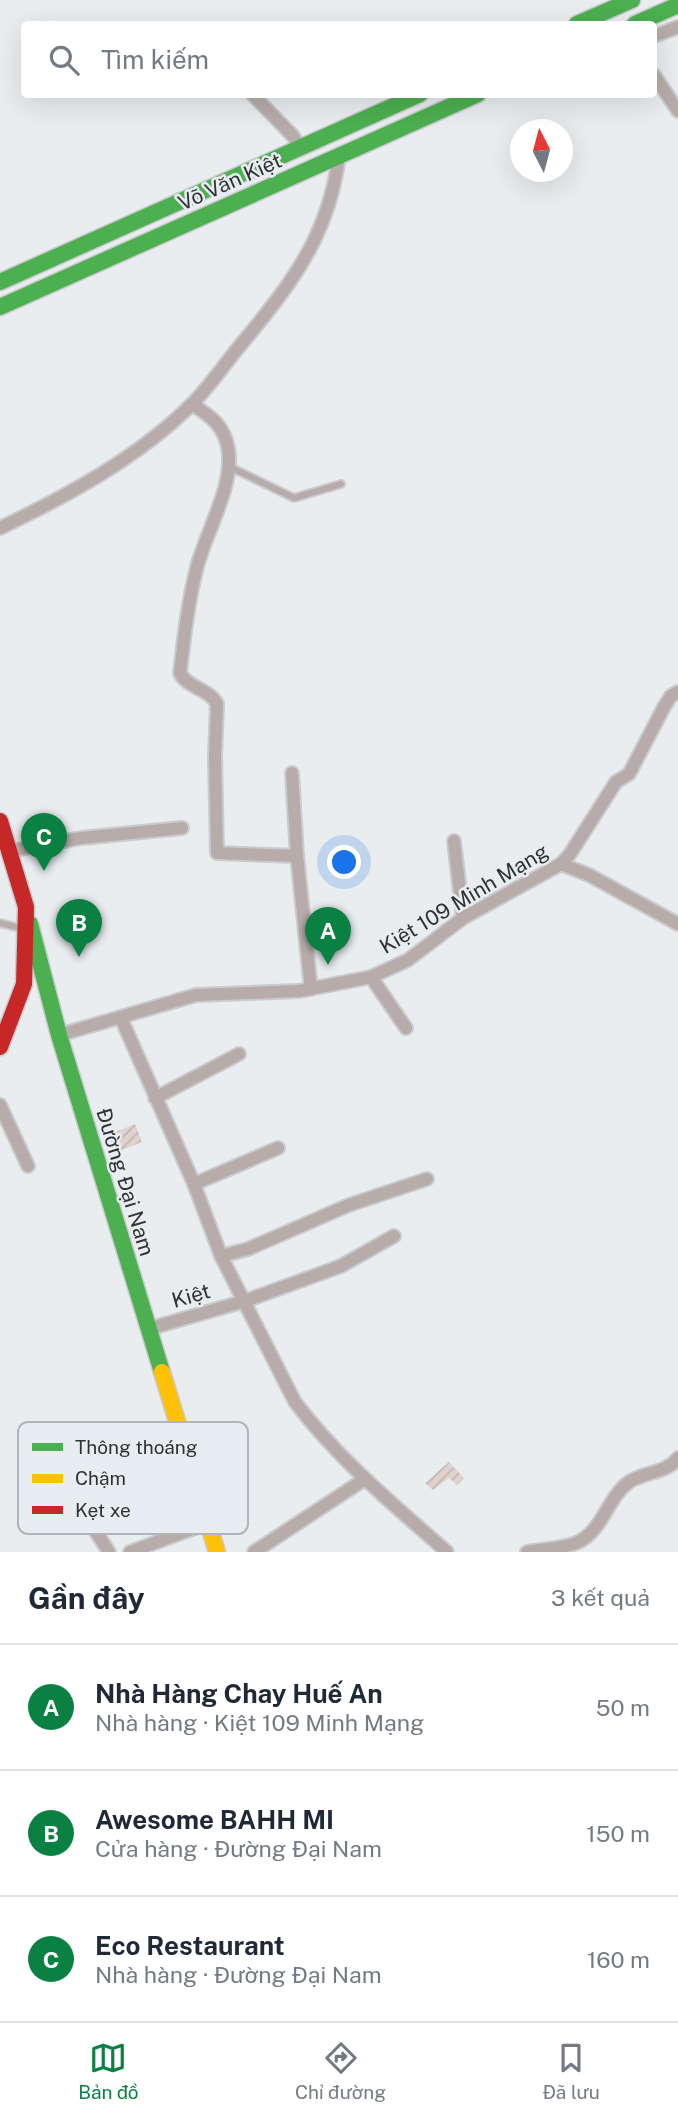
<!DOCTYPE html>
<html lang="vi">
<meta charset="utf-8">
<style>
body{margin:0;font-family:"Public Sans",sans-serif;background:#f6f6f7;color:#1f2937}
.compass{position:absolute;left:510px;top:119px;width:63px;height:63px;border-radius:50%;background:#fff;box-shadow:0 7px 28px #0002;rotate:354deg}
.you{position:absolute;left:345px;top:863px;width:24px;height:24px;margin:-18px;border:5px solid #fff;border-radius:50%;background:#1a73e8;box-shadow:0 0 0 10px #1a73e833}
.badge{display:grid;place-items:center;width:46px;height:46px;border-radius:50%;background:#0b8043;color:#fff;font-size:23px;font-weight:700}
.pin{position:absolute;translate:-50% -58px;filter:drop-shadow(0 2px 4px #0008)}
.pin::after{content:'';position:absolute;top:37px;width:24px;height:21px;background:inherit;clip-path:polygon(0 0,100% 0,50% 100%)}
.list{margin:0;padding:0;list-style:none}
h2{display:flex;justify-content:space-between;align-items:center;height:91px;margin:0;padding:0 28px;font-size:30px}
h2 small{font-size:23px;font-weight:400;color:#747a83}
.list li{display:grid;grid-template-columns:46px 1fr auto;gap:21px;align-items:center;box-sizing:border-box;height:126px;padding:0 28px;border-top:2px solid #e0e1e3}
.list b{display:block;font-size:26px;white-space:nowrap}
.list p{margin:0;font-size:23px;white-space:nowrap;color:#747a83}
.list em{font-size:23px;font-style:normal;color:#747a83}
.icon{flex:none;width:38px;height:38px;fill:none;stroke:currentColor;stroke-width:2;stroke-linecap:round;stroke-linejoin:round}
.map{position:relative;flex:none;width:678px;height:1552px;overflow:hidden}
.search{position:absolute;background:#fff;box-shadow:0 7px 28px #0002;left:21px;right:21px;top:21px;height:77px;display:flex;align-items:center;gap:18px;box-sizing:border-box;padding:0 24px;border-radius:7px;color:#747a83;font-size:26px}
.sheet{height:469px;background:#fff}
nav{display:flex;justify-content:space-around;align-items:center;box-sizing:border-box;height:98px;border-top:2px solid #e0e1e3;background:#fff;font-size:19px;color:#747a83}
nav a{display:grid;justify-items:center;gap:4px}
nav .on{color:#0b8043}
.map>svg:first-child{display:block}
</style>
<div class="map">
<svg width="678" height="1552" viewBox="0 0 678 1552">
<defs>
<pattern id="building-hatch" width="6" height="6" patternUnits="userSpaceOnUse" patternTransform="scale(1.75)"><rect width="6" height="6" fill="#dfd3cf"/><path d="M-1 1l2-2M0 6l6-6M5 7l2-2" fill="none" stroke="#c0b6b2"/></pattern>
</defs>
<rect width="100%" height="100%" fill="#eaedf0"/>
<!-- building -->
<g fill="url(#building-hatch)">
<polygon points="135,1124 142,1142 113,1154 106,1136"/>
<polygon points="449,1462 464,1478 457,1485 449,1478 433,1490 425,1483"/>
</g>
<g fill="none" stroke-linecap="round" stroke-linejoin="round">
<defs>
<g id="lane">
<polyline points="228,466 294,498 341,484"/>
<polyline points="0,923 20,928"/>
</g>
<g id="street">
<polyline points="654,36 678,27"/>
<polyline points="654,75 678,111"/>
<polyline points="252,94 293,136 300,148"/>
<path d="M192,404C210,416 224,425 228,448C235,484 206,532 197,567C188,602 184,637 180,673C187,688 210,689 217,704L215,756L217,853L297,856"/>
<path d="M0,528C67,496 139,457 192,404C211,385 226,362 243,342C292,283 329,235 339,156"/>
<polyline points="292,773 297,856 311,989"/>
<polyline points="454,841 463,918"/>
<polyline points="9,851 81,838 182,828"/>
<polyline points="561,864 589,875 678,924"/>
<polyline points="371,977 406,1028"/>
<path d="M121,1018L194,1184L221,1256L295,1402C338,1459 394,1505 447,1552"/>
<polyline points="59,1035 196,995 299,991 371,977 408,960 463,918 561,864 570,854 616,782 629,774 664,707 671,696 678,692"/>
<polyline points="155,1098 239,1054"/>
<polyline points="0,1105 28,1166"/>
<polyline points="194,1184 278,1148"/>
<polyline points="221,1256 248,1249 349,1205 427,1179"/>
<polyline points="148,1329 245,1301 341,1266 394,1236"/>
<polyline points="83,1512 109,1552"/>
<polyline points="130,1552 208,1523"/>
<polyline points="254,1552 365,1479"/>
<path d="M527,1552C542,1549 561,1549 576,1543C602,1533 607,1498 629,1482C645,1471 666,1474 678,1458"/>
</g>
<g id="fast">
<polyline points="577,24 632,0"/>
<polyline points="635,24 678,5"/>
<polyline points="0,282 420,94"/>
<polyline points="0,307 478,94"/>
<polyline points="30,924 59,1035 162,1372"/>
</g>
<polyline id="slow" points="162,1372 217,1552"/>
<polyline id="jam" points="0,821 26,907 24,984 0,1047"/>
</defs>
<!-- lane casing -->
<use href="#lane" stroke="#c9cbcd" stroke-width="10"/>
<!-- street casing -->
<use href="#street" stroke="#c9cbcd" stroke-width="16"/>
<!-- fast casing -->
<use href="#fast" stroke="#c9cbcd" stroke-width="19"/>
<!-- slow casing -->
<use href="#slow" stroke="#c9cbcd" stroke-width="19"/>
<!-- jam casing -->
<use href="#jam" stroke="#c9cbcd" stroke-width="19"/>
<!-- lane -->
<use href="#lane" stroke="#b7acaa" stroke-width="6"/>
<!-- street -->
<use href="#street" stroke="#b7acaa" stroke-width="12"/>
<!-- fast -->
<use href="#fast" stroke="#4caf50" stroke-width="16"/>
<!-- slow -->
<use href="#slow" stroke="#ffc107" stroke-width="16"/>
<!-- jam -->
<use href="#jam" stroke="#c62828" stroke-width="16"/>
</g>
<g text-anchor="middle" stroke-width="5" stroke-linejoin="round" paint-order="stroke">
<!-- street labels -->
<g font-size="21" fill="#303234" stroke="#e8edf2">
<text transform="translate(230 182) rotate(-24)" y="7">Võ Văn Kiệt</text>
<text transform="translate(464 899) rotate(-31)" y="7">Kiệt 109 Minh Mạng</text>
<text transform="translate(125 1182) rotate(73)" y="7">Đường Đại Nam</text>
<text transform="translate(191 1296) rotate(-16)" y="7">Kiệt</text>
</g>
</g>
<!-- legend -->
<rect x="18" y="1422" width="230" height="112" rx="10" fill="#e8edf2" stroke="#b1b5b9" stroke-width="2"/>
<rect x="32" y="1443" width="31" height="8" fill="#4caf50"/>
<rect x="32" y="1474" width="31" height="9" fill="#ffc107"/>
<rect x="32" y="1506" width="31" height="8" fill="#c62828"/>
<g font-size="19" fill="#303234">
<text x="75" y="1454">Thông thoáng</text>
<text x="75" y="1485">Chậm</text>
<text x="75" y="1517">Kẹt xe</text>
</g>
</svg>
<svg class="compass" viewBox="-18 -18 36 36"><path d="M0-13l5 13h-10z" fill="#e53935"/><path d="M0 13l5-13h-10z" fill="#747a83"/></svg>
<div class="you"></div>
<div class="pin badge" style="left:328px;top:965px">A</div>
<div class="pin badge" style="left:79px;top:957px">B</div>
<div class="pin badge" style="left:44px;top:871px">C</div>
<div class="search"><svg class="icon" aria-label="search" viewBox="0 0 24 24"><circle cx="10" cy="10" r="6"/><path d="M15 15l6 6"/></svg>Tìm kiếm</div>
</div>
<section class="sheet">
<h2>Gần đây<small>3 kết quả</small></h2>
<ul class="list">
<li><span class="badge">A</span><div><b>Nhà Hàng Chay Huế An</b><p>Nhà hàng · Kiệt 109 Minh Mạng</p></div><em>50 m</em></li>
<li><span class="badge">B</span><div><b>Awesome BAHH MI</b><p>Cửa hàng · Đường Đại Nam</p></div><em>150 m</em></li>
<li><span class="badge">C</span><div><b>Eco Restaurant</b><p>Nhà hàng · Đường Đại Nam</p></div><em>160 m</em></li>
</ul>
</section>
<nav>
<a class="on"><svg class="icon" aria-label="map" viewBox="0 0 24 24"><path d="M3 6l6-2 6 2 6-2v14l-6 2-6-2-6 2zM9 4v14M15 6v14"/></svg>Bản đồ</a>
<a><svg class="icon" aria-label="directions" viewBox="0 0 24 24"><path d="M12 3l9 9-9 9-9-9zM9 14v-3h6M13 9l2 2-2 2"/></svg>Chỉ đường</a>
<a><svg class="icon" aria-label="saved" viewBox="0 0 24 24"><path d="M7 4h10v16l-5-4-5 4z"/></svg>Đã lưu</a>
</nav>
